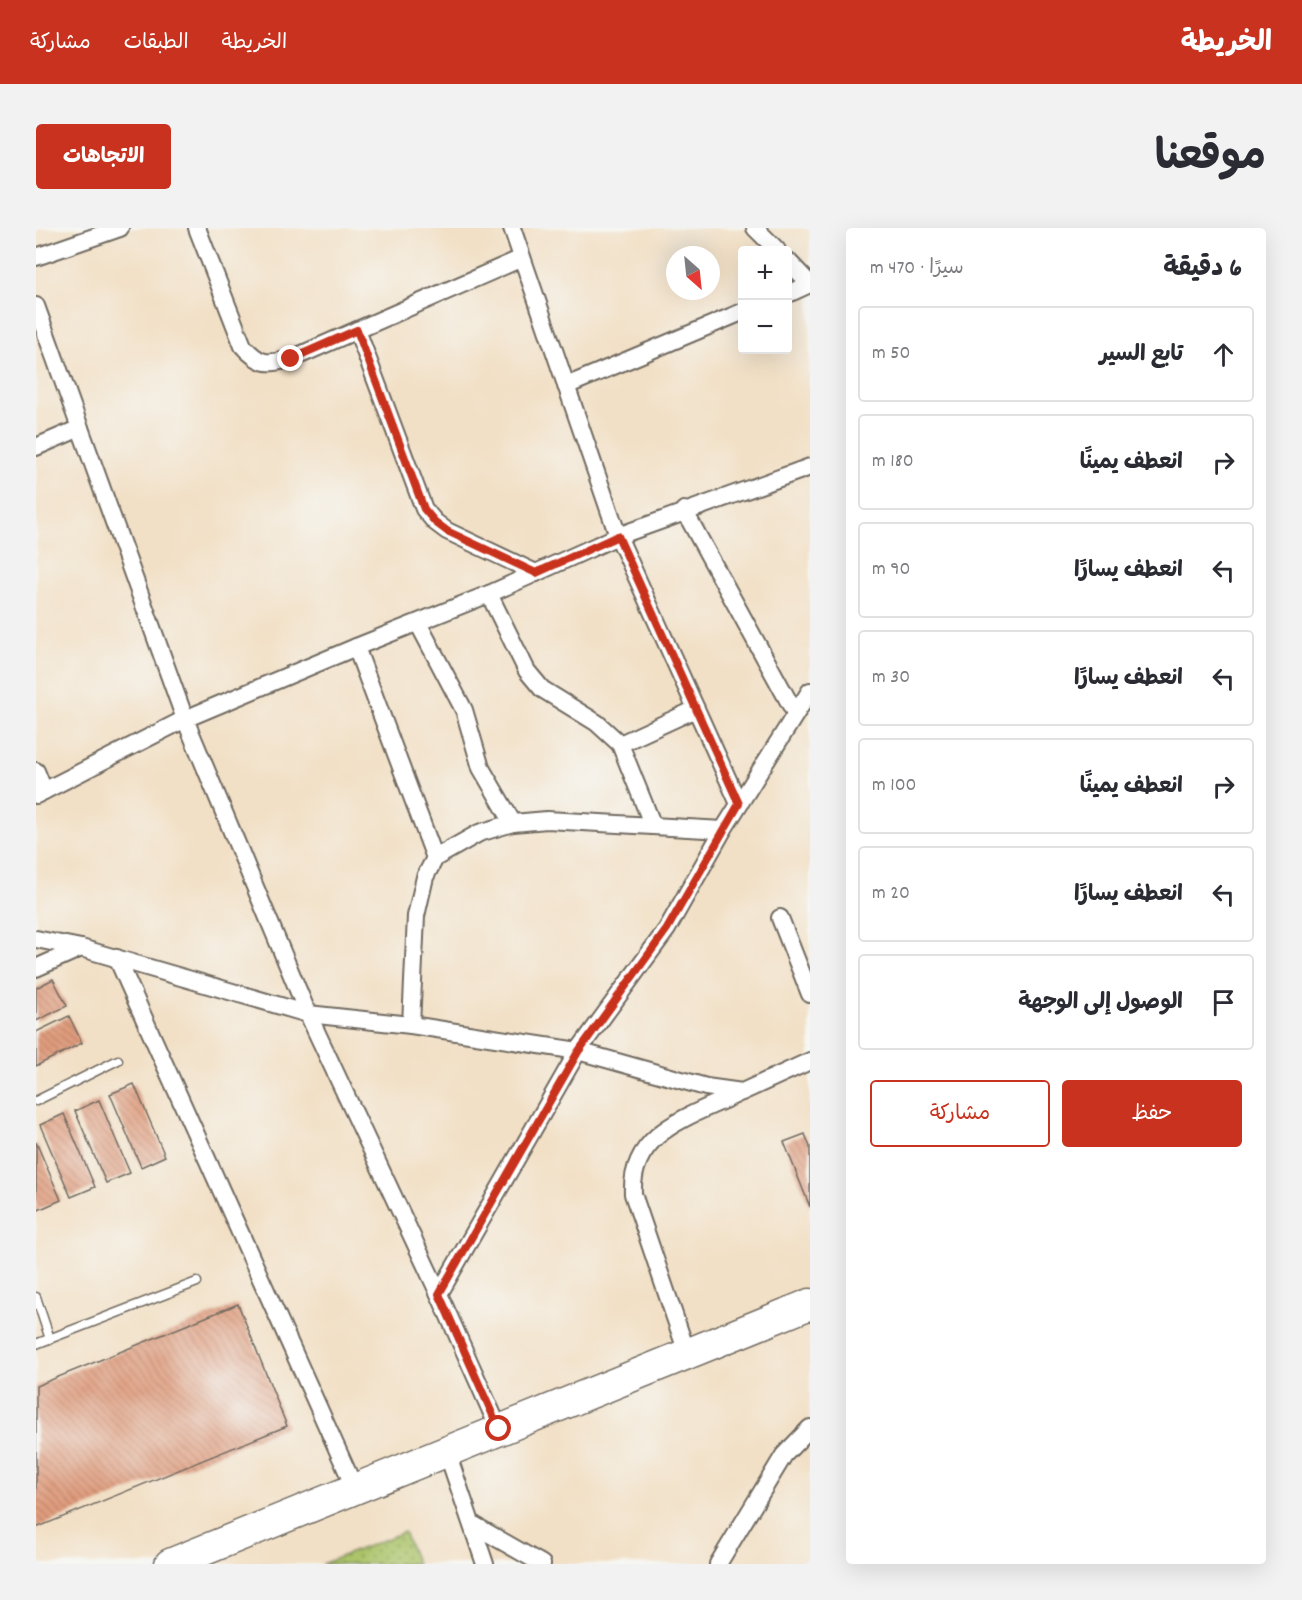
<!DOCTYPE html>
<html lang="ar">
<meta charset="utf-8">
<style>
body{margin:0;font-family:Dekko,"Playpen Sans Arabic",sans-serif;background:#f2f2f3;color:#2b2b33;direction:rtl}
.controls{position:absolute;right:18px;top:18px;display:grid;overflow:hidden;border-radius:6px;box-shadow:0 6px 24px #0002}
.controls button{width:54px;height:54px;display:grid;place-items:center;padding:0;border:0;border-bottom:2px solid #e1e1e2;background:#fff;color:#2b2b33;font:30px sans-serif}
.compass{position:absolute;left:630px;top:18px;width:54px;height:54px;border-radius:50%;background:#fff;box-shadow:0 6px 24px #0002;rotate:153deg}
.stop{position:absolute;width:18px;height:18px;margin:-14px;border:4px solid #c8321e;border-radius:50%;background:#fff}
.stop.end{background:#c8321e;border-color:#fff;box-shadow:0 2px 6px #0008}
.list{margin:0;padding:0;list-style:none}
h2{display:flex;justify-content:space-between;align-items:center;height:78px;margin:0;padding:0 24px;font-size:26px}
h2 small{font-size:20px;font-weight:400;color:#7c7c81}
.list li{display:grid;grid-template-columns:39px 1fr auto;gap:18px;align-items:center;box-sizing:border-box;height:96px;margin:0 12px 12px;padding:0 12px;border:2px solid #e1e1e2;border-radius:6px}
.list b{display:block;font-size:22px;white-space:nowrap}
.list em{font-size:20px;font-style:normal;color:#7c7c81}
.actions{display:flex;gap:12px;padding:18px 24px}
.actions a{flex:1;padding:14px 0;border:2px solid #c8321e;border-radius:6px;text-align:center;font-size:21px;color:#c8321e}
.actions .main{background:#c8321e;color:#fff}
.icon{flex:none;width:33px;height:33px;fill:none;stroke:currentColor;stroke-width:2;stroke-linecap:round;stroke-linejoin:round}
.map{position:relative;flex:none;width:774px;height:1336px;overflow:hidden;direction:ltr;border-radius:6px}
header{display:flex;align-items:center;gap:36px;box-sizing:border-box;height:84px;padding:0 30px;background:#c8321e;color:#fff}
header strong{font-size:28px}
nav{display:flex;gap:33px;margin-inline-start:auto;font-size:21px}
.intro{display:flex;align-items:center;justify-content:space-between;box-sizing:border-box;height:144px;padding:0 36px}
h1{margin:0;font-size:42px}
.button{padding:15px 27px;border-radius:6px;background:#c8321e;color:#fff;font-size:21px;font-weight:700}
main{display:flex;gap:36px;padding:0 36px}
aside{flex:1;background:#fff;border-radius:6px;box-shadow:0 6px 24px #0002}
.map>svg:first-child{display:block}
</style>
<header>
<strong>الخريطة</strong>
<nav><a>الخريطة</a><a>الطبقات</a><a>مشاركة</a></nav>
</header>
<div class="intro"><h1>موقعنا</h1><a class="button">الاتجاهات</a></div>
<main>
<aside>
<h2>6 دقيقة<small>سيرًا · 470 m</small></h2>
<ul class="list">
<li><svg class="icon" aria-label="ahead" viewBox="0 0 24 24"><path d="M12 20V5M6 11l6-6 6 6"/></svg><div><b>تابع السير</b></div><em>50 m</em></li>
<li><svg class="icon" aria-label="right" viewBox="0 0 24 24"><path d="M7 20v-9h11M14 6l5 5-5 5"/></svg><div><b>انعطف يمينًا</b></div><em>180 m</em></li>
<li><svg class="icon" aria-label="left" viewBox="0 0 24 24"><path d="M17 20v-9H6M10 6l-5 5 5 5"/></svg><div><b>انعطف يسارًا</b></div><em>90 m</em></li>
<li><svg class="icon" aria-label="left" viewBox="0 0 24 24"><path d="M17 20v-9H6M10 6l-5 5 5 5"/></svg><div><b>انعطف يسارًا</b></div><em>30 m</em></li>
<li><svg class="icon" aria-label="right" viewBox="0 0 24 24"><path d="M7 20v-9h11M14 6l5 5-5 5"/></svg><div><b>انعطف يمينًا</b></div><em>100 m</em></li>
<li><svg class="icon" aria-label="left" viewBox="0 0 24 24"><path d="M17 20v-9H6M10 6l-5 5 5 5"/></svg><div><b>انعطف يسارًا</b></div><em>20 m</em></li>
<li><svg class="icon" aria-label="arrive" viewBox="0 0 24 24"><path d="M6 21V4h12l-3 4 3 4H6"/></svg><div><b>الوصول إلى الوجهة</b></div></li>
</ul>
<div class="actions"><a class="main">حفظ</a><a>مشاركة</a></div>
</aside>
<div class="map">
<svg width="774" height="1336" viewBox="0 0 774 1336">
<defs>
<pattern id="grass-dots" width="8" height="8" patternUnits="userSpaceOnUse" patternTransform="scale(1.5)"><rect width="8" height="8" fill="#acc46a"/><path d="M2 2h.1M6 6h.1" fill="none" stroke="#8c9f57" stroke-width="1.8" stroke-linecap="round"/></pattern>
<pattern id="building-back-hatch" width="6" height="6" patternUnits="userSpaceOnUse" patternTransform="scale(1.5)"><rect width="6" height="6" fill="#e09c7d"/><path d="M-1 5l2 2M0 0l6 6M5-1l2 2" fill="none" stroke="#b67f67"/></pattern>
</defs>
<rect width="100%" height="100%" fill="#f6f6f2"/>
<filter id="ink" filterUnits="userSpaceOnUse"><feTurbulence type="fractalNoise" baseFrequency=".0167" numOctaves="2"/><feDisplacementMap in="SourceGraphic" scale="12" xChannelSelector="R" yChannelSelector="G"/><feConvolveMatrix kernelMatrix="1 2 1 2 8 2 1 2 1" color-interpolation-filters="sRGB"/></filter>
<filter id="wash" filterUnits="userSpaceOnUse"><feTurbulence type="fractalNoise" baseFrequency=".008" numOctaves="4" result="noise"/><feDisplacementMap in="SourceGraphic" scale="24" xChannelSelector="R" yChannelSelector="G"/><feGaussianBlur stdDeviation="1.35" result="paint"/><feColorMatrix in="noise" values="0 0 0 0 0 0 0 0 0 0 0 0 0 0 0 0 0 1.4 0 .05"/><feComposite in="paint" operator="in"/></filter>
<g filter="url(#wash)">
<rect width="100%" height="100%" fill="#f2e0c6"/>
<!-- grass -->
<polygon fill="url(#grass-dots)" stroke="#6c784a" stroke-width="1.5" points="368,1304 381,1336 286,1336"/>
<g id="blocks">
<!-- building -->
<g fill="url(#building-back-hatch)">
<polygon points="17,751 31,778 0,793 0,760"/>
<polygon points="33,788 46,815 0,838 0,804"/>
<polygon points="98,856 129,928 105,939 74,866"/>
<polygon points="63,872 94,945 70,955 39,883"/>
<polygon points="28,886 59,959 35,969 4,897"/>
<polygon points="769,906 774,919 774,979 748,914"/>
<polygon points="0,914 25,972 0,983"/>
<polygon points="202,1076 251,1198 0,1300 0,1158"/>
</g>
</g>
</g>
<g filter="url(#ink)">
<use href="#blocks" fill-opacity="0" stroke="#716a61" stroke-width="1.5"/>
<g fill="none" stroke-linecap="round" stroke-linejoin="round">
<defs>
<g id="lane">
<polyline points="0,873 82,832"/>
<polyline points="0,1069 14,1111"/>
<polyline points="0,1116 161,1054"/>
</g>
<g id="street">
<path d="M161,0L207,118C225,138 231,136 255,131L486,30"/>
<polyline points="476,0 582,308 703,576"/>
<polyline points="719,0 741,22"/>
<polyline points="0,29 84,0"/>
<polyline points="752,33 774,56"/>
<polyline points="752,66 774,56"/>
<polyline points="0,78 149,491 272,786 403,1066 463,1201"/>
<polyline points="321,102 388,281 399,294 411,303 500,345"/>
<polyline points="530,158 706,84"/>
<polyline points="0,219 44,200"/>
<polyline points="648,282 759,485"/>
<polyline points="453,366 491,443 506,461 561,495 584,516 617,598"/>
<polyline points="382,395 428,482 445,540 477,595"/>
<polyline points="320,419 399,630"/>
<polyline points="584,516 660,481"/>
<polyline points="0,543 8,563"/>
<polyline points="0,567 149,491 320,419 453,366 582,308 774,239"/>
<polyline points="744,690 774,766"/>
<polyline points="0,711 45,720 272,786 375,797 542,823 670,859 706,864 774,833"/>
<polyline points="81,730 319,1261"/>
<polyline points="0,740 45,720"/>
<polyline points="375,797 380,688 389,649 399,630 443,605 477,595 511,592 687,602"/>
<polyline points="403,1066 542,823 631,701 687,602 774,463"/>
<path d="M651,1125L597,966C594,902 657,888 705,864"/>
<polyline points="411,1224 449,1336"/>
<polyline points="438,1297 506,1336"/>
<polyline points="682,1336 748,1227 774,1200"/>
</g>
<polyline id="highway" points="134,1336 774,1076"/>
</defs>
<!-- lane casing -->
<use href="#lane" stroke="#716a61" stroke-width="11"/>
<!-- street casing -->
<use href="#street" stroke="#716a61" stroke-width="20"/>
<!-- highway casing -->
<use href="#highway" stroke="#716a61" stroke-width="33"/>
<!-- lane -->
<use href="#lane" stroke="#fff" stroke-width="8"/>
<!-- street -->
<use href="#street" stroke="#fff" stroke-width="16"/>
<!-- highway -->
<use href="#highway" stroke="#fff" stroke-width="30"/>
</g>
</g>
<g fill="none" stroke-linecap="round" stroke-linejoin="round" filter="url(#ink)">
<!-- route -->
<polyline stroke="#c8321e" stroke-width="8" points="255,131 321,102 388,281 399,294 411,303 500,345 582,308 703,576 631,701 542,824 403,1066 463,1201"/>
</g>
</svg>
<div class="controls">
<button>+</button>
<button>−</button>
</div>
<svg class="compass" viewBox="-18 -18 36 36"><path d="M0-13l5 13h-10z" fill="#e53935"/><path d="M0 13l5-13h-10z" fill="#7c7c81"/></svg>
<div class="stop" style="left:463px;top:1201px"></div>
<div class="stop end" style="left:255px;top:131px"></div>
</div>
</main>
